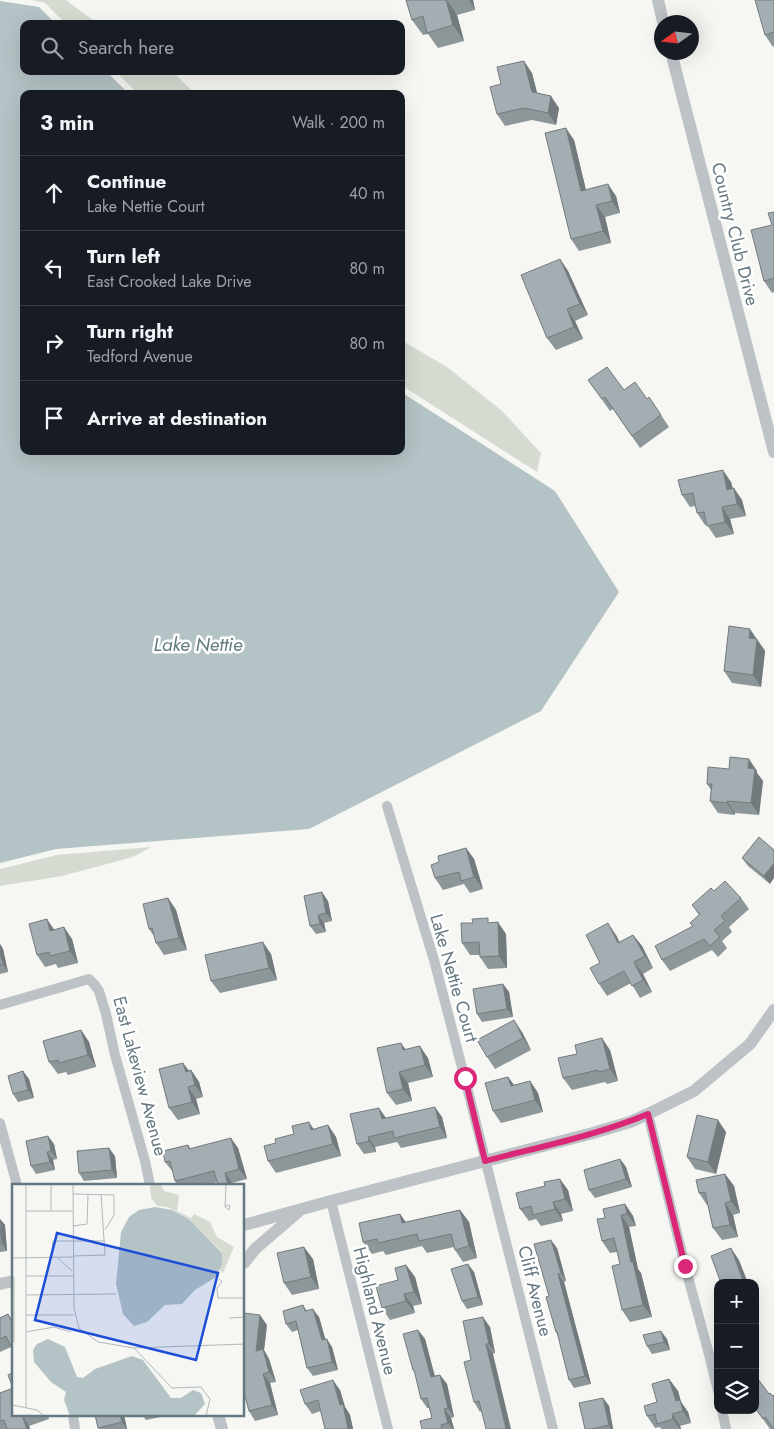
<!DOCTYPE html>
<meta charset="utf-8">
<style>
body{margin:0;font-family:Jost,sans-serif;background:#242831;color:#f1f3f6}
.controls{position:absolute;right:15px;bottom:15px;display:grid;overflow:hidden;border-radius:10px;box-shadow:0 5px 20px #0002}
.controls button{width:45px;height:45px;display:grid;place-items:center;padding:0;border:0;border-bottom:1px solid #363941;background:#171b24;color:#f1f3f6;font:25px sans-serif}
.compass{position:absolute;left:654px;top:15px;width:45px;height:45px;border-radius:50%;background:#171b24;box-shadow:0 5px 20px #0002;rotate:256deg}
.stop{position:absolute;width:15px;height:15px;margin:-11px;border:4px solid #db2777;border-radius:50%;background:#fff}
.stop.end{background:#db2777;border-color:#fff;box-shadow:0 1px 5px #0008}
.list{margin:0;padding:0;list-style:none}
h2{display:flex;justify-content:space-between;align-items:center;height:65px;margin:0;padding:0 20px;font-size:21px}
h2 small{font-size:16px;font-weight:400;color:#9ea1a6}
.list li{display:grid;grid-template-columns:32px 1fr auto;gap:15px;align-items:center;box-sizing:border-box;height:75px;padding:0 20px;border-top:1px solid #363941}
.list b{display:block;font-size:19px;white-space:nowrap}
.list p{margin:0;font-size:16px;white-space:nowrap;color:#9ea1a6}
.list em{font-size:16px;font-style:normal;color:#9ea1a6}
.icon{flex:none;width:28px;height:28px;fill:none;stroke:currentColor;stroke-width:2;stroke-linecap:round;stroke-linejoin:round}
.map{position:relative;flex:none;width:774px;height:1429px;overflow:hidden}
.search{position:absolute;background:#171b24;box-shadow:0 5px 20px #0002;left:20px;top:20px;width:385px;height:55px;display:flex;align-items:center;gap:12px;box-sizing:border-box;padding:0 18px;border-radius:10px;color:#9ea1a6;font-size:19px}
.panel{position:absolute;background:#171b24;box-shadow:0 5px 20px #0002;left:20px;top:90px;width:385px;height:365px;border-radius:10px}
.map>svg:first-child{display:block}
</style>
<div class="map">
<svg width="774" height="1429" viewBox="0 0 774 1429">
<rect width="100%" height="100%" fill="#f6f6f3"/>
<!-- green -->
<g fill="#d6dbd2">
<polygon points="31,0 66,0 98,24 66,24 45,3"/>
<polygon points="115,71 172,71 195,94 138,94"/>
<polygon points="401,340 447,367 502,411 541,453 537,472 401,385"/>
<polygon points="151,847 133,857 62,876 0,886 0,869 57,855"/>
</g>
<!-- water -->
<polygon fill="#b4c3c5" points="0,1 39,7 56,24 24,24 24,71 106,71 129,94 24,94 24,451 401,451 401,392 555,491 619,592 541,711 309,829 56,849 0,863"/>
<g fill="none" stroke-linecap="round" stroke-linejoin="round">
<!-- minor -->
<g stroke="#bcc2c5" stroke-width="10">
<polyline points="387,806 434,960 465,1079 553,1429"/>
<polyline points="0,1005 89,979 94,984 99,991 106,1014 115,1055 145,1161 150,1185"/>
<polyline points="648,1114 685,1266 710,1358 718,1391"/>
<polyline points="0,1123 17,1185"/>
<polyline points="331,1201 388,1429"/>
<polyline points="722,1410 726,1429"/>
<polyline points="73,1415 75,1429"/>
</g>
<!-- tertiary -->
<g stroke="#bcc2c5" stroke-width="12">
<polyline points="658,0 663,22"/>
<polyline points="671,52 774,452"/>
<polyline points="244,1225 331,1201 593,1133 630,1122 648,1114 694,1091 750,1044 774,1010"/>
<polyline points="244,1263 255,1249 298,1212"/>
<polyline points="0,1284 14,1281"/>
<polyline points="218,1415 222,1429"/>
</g>
</g>
<!-- wall -->
<g fill="#8d9699">
<polygon points="406,0 473,0 475,10 457,15 464,41 438,48 428,34 423,35 412,20"/>
<polygon points="774,0 774,46 773,47 765,35"/>
<polygon points="532,73 537,94 559,108 556,125 532,120 505,126 497,114 501,84"/>
<polygon points="574,140 586,190 616,196 620,213 605,217 611,243 579,251 571,239"/>
<polygon points="774,212 774,292 772,293 764,281"/>
<polygon points="560,259 568,271 588,315 575,321 583,339 556,350 547,338"/>
<polygon points="588,380 624,390 647,399 649,397 669,427 640,448 613,409 610,411"/>
<polygon points="731,482 733,489 742,500 746,516 730,519 734,534 716,538 707,525 705,525 697,513 695,506 690,507 682,495"/>
<polygon points="758,641 765,651 761,687 732,683 724,671"/>
<polygon points="729,769 757,771 757,773 763,781 759,815 735,813 735,815 718,813 710,801 711,790 707,784"/>
<polygon points="759,837 770,884 748,866 742,858"/>
<polygon points="466,848 474,859 483,889 470,893 464,884 443,890 435,878 439,862"/>
<polygon points="714,891 741,898 749,909 729,927 732,932 722,941 727,948 718,957 712,950 670,971 662,960 693,927 690,923 699,915 692,905"/>
<polygon points="168,898 176,910 187,950 164,955 156,943 154,936 149,929"/>
<polygon points="328,901 332,921 324,923 326,932 316,934 310,926"/>
<polygon points="491,922 506,934 507,968 488,969 480,957 480,955 470,955 462,943"/>
<polygon points="55,930 72,939 78,963 58,968 56,964 45,967 37,955"/>
<polygon points="616,935 619,942 633,935 642,946 653,968 643,974 652,992 640,998 631,983 607,996 599,984 600,963"/>
<polygon points="0,944 3,949 8,972 0,974"/>
<polygon points="271,954 277,980 220,993 211,981"/>
<polygon points="503,984 509,992 513,1017 482,1022 477,1014"/>
<polygon points="81,1030 89,1042 96,1067 68,1075 66,1072 58,1074 49,1062"/>
<polygon points="522,1032 531,1050 495,1069 487,1057"/>
<polygon points="406,1049 428,1058 433,1077 408,1083 412,1101 396,1105 387,1093"/>
<polygon points="610,1050 618,1081 607,1084 605,1082 572,1090 563,1078 577,1054"/>
<polygon points="183,1063 189,1071 191,1070 199,1082 203,1097 196,1099 200,1114 178,1120 169,1108"/>
<polygon points="508,1077 514,1085 530,1081 538,1093 543,1112 501,1123 493,1111"/>
<polygon points="29,1079 34,1098 18,1102 13,1094"/>
<polygon points="442,1117 447,1138 401,1148 397,1142 375,1147 376,1152 364,1154 357,1144 386,1118"/>
<polygon points="328,1125 336,1137 341,1156 276,1173 268,1161 276,1143 314,1129"/>
<polygon points="726,1132 716,1174 695,1169 687,1157"/>
<polygon points="54,1144 57,1159 53,1160 55,1170 36,1174 31,1166"/>
<polygon points="188,1145 191,1149 238,1148 247,1179 232,1183 233,1185 218,1185 217,1182 206,1185 178,1185 175,1181 173,1172 165,1162"/>
<polygon points="115,1156 117,1178 84,1181 79,1173"/>
<polygon points="620,1159 626,1167 632,1187 595,1198 589,1190"/>
<polygon points="725,1174 734,1186 740,1213 733,1215 738,1237 722,1240 713,1228 708,1205 707,1205 699,1193"/>
<polygon points="568,1190 573,1211 561,1214 563,1221 541,1226 536,1219 529,1221 520,1209"/>
<polygon points="625,1204 633,1216 636,1226 629,1227 638,1269 641,1273 652,1317 630,1322 622,1310 620,1264 617,1252 610,1253 602,1241"/>
<polygon points="460,1210 469,1222 477,1258 463,1262 455,1250 454,1247 427,1253 422,1246 386,1255 383,1251 372,1254 363,1242 400,1214 406,1222"/>
<polygon points="0,1219 5,1225 7,1251 0,1252"/>
<polygon points="557,1248 566,1281 564,1282 591,1384 574,1388 569,1380 558,1335 556,1332 549,1296"/>
<polygon points="313,1259 319,1289 292,1295 284,1283"/>
<polygon points="406,1265 415,1277 422,1304 413,1306 415,1313 390,1320 382,1308"/>
<polygon points="474,1272 483,1305 467,1309 462,1301"/>
<polygon points="303,1305 307,1311 319,1317 325,1339 332,1347 338,1370 313,1376 307,1368 298,1330 292,1332 286,1324"/>
<polygon points="8,1314 14,1323 14,1352 11,1347 0,1352 0,1318"/>
<polygon points="267,1325 264,1350 269,1359 276,1382 270,1383 278,1415 255,1421 249,1411"/>
<polygon points="490,1327 495,1353 493,1354 481,1411 480,1412 474,1402 471,1360"/>
<polygon points="418,1330 425,1339 435,1376 440,1375 447,1384 454,1417 451,1418 454,1429 422,1429 432,1418 429,1408 427,1408 421,1399 415,1373 413,1370"/>
<polygon points="667,1339 670,1350 652,1354 647,1346"/>
<polygon points="14,1372 14,1415 48,1415 49,1419 29,1426 30,1429 0,1429 0,1393 13,1388"/>
<polygon points="755,1375 769,1394 773,1396 774,1429 770,1429 755,1408 758,1405 755,1401"/>
<polygon points="669,1379 678,1391 681,1402 688,1412 691,1423 680,1426 681,1429 661,1429 660,1427 655,1428 647,1416 657,1402"/>
<polygon points="340,1390 345,1407 350,1415 353,1429 325,1429 321,1411 312,1414 305,1404"/>
<polygon points="603,1398 609,1406 613,1429 585,1429"/>
<polygon points="95,1415 124,1415 127,1429 99,1429"/>
<polygon points="142,1415 170,1415 146,1420"/>
</g>
<!-- shaded-wall -->
<g fill="#737a7d">
<polygon points="447,0 457,15 464,41 453,25"/>
<polygon points="469,0 473,0 475,10"/>
<polygon points="524,61 532,73 540,104 532,92"/>
<polygon points="551,96 559,108 556,125 548,113"/>
<polygon points="566,128 574,140 589,203 581,191"/>
<polygon points="608,184 616,196 620,213 612,201"/>
<polygon points="596,205 605,217 611,243 603,231"/>
<polygon points="560,259 568,271 588,315 580,304"/>
<polygon points="567,309 575,321 583,339 574,327"/>
<polygon points="723,470 731,482 736,502 727,490"/>
<polygon points="734,488 742,500 746,516 737,504"/>
<polygon points="722,507 730,519 734,534 725,522"/>
<polygon points="750,629 765,651 761,687 753,675 749,638"/>
<polygon points="749,759 757,771 757,773 763,781 759,815 751,803 748,768"/>
<polygon points="727,801 735,813 735,815 727,803"/>
<polygon points="466,848 474,859 483,889 474,877"/>
<polygon points="774,863 774,878 770,884 764,876"/>
<polygon points="322,892 328,901 332,921 326,913"/>
<polygon points="168,898 176,910 187,950 179,938"/>
<polygon points="318,915 324,923 326,932 320,924"/>
<polygon points="47,919 55,931 50,931"/>
<polygon points="498,922 506,934 507,968 499,956"/>
<polygon points="608,923 616,935 626,955 618,943"/>
<polygon points="64,927 72,939 78,963 70,951"/>
<polygon points="633,935 642,946 653,968 645,956"/>
<polygon points="263,942 271,954 277,980 269,968"/>
<polygon points="0,944 3,949 8,972 3,964 0,952"/>
<polygon points="634,962 643,974 652,992 643,980"/>
<polygon points="503,984 509,992 513,1017 507,1009"/>
<polygon points="514,1020 522,1032 531,1050 523,1038"/>
<polygon points="81,1030 89,1042 96,1067 88,1055"/>
<polygon points="602,1038 610,1050 618,1081 610,1069"/>
<polygon points="401,1043 409,1054 403,1050"/>
<polygon points="420,1046 428,1058 433,1077 425,1065"/>
<polygon points="183,1063 192,1075 186,1072"/>
<polygon points="191,1070 199,1082 203,1097 195,1085"/>
<polygon points="23,1071 29,1079 34,1098 28,1090"/>
<polygon points="399,1072 408,1083 412,1101 403,1089"/>
<polygon points="508,1077 517,1089 511,1086"/>
<polygon points="530,1081 538,1093 543,1112 535,1100"/>
<polygon points="188,1087 196,1099 200,1114 192,1102"/>
<polygon points="435,1107 442,1117 447,1138 440,1127"/>
<polygon points="379,1108 386,1118 382,1119"/>
<polygon points="718,1120 726,1132 716,1174 708,1162"/>
<polygon points="309,1122 317,1134 311,1130"/>
<polygon points="328,1125 336,1137 341,1156 333,1144"/>
<polygon points="48,1136 54,1144 57,1159 51,1151"/>
<polygon points="368,1137 375,1147 376,1152 369,1141"/>
<polygon points="231,1138 238,1148 247,1179 239,1169"/>
<polygon points="109,1148 115,1156 117,1178 112,1170"/>
<polygon points="47,1152 53,1160 55,1170 50,1162"/>
<polygon points="620,1159 626,1167 632,1187 626,1179"/>
<polygon points="225,1173 232,1183 233,1185 228,1185"/>
<polygon points="725,1174 734,1186 740,1213 731,1201"/>
<polygon points="560,1179 568,1190 573,1211 565,1199"/>
<polygon points="553,1202 561,1214 563,1221 555,1209"/>
<polygon points="725,1203 733,1215 738,1237 730,1225"/>
<polygon points="625,1204 633,1216 636,1226 627,1214"/>
<polygon points="460,1210 469,1222 477,1258 469,1246"/>
<polygon points="400,1214 408,1226 402,1223"/>
<polygon points="621,1215 629,1227 638,1269 641,1273 652,1317 643,1305 631,1262"/>
<polygon points="0,1219 5,1225 7,1251 2,1243"/>
<polygon points="551,1240 557,1248 566,1281 561,1273"/>
<polygon points="304,1247 313,1259 319,1289 311,1277"/>
<polygon points="731,1248 739,1260 748,1283 744,1283"/>
<polygon points="468,1264 474,1272 483,1305 478,1297"/>
<polygon points="406,1265 415,1277 422,1304 414,1292"/>
<polygon points="558,1274 564,1282 591,1384 585,1376"/>
<polygon points="404,1294 413,1306 415,1313 406,1301"/>
<polygon points="313,1309 319,1317 328,1348 322,1340"/>
<polygon points="260,1315 267,1325 264,1350 269,1359 276,1382 256,1351"/>
<polygon points="483,1317 490,1327 495,1353 489,1344"/>
<polygon points="418,1330 425,1339 437,1386 431,1377"/>
<polygon points="661,1331 667,1339 670,1350 664,1342"/>
<polygon points="327,1339 332,1347 338,1370 332,1362"/>
<polygon points="486,1344 493,1354 511,1429 506,1429"/>
<polygon points="263,1374 270,1383 278,1415 272,1405"/>
<polygon points="440,1375 447,1384 454,1417 448,1408"/>
<polygon points="669,1379 678,1391 681,1402 688,1412 691,1423 676,1401"/>
<polygon points="333,1380 340,1390 345,1407 350,1415 353,1429 348,1429 340,1405"/>
<polygon points="603,1398 609,1406 613,1429 611,1429 609,1425"/>
<polygon points="444,1409 451,1418 454,1429 453,1429 448,1423"/>
<polygon points="672,1414 680,1426 681,1429 680,1429 673,1419"/>
<polygon points="22,1415 29,1426 30,1429 27,1429"/>
<polygon points="120,1415 124,1415 127,1429 122,1422"/>
</g>
<!-- building -->
<g fill="#a4aeb2" stroke="#737a7d">
<polygon points="406,0 446,0 453,25 427,33 423,16 412,20"/>
<polygon points="755,0 774,0 774,32 765,35"/>
<polygon points="524,61 532,92 551,96 548,113 524,108 497,114 490,87 501,84 497,67"/>
<polygon points="566,128 581,191 608,184 612,201 596,205 603,231 571,239 545,133"/>
<polygon points="774,212 774,278 764,281 751,230 772,225 768,213"/>
<polygon points="560,259 580,304 567,309 574,327 547,338 521,275"/>
<polygon points="607,367 624,390 635,382 647,399 649,397 661,415 632,436 605,397 602,399 588,380"/>
<polygon points="723,470 727,490 734,488 737,504 722,507 725,522 707,526 704,512 697,513 693,493 682,495 678,480"/>
<polygon points="729,626 750,629 749,638 757,639 753,675 724,671"/>
<polygon points="730,757 749,759 748,768 755,769 751,803 727,801 727,803 710,801 712,784 707,784 708,767 729,769"/>
<polygon points="759,837 774,850 774,863 764,876 742,858"/>
<polygon points="466,848 474,877 461,881 459,872 435,878 431,865 439,862 438,856"/>
<polygon points="725,881 741,898 721,916 725,921 714,930 720,937 710,946 704,939 662,960 655,946 693,926 690,923 700,914 692,905 711,888 714,891"/>
<polygon points="322,892 326,913 318,915 320,924 310,926 304,896"/>
<polygon points="168,898 179,938 156,943 152,928 149,929 143,904"/>
<polygon points="488,918 488,923 498,922 499,956 480,957 479,942 462,943 461,923 473,923 472,919"/>
<polygon points="47,919 50,931 64,927 70,951 50,956 49,952 37,955 29,924"/>
<polygon points="608,923 618,943 633,935 645,956 634,962 643,980 632,986 624,971 599,984 590,968 600,963 586,935"/>
<polygon points="263,942 269,968 211,981 205,955"/>
<polygon points="0,952 3,964 0,965"/>
<polygon points="503,984 507,1009 477,1014 473,989"/>
<polygon points="514,1020 523,1038 487,1057 477,1040"/>
<polygon points="81,1030 88,1055 59,1063 58,1060 49,1062 43,1041"/>
<polygon points="602,1038 610,1069 599,1072 598,1070 563,1078 558,1058 577,1054 575,1045"/>
<polygon points="401,1043 403,1050 420,1046 425,1065 399,1072 403,1089 387,1093 377,1048"/>
<polygon points="183,1063 186,1072 191,1070 195,1085 188,1087 192,1102 169,1108 159,1069"/>
<polygon points="23,1071 28,1090 13,1094 8,1076"/>
<polygon points="508,1077 511,1086 530,1081 535,1100 493,1111 485,1083"/>
<polygon points="435,1107 440,1127 394,1138 393,1131 368,1137 369,1141 357,1144 350,1114 379,1108 382,1119"/>
<polygon points="697,1115 718,1120 708,1162 687,1157"/>
<polygon points="309,1122 311,1130 328,1125 333,1144 268,1161 264,1146 276,1143 275,1139 294,1134 292,1126"/>
<polygon points="48,1136 51,1151 47,1152 50,1162 31,1166 26,1141"/>
<polygon points="231,1138 239,1169 225,1173 228,1185 218,1185 214,1171 175,1181 170,1161 165,1162 163,1151 188,1145 189,1149"/>
<polygon points="109,1148 112,1170 79,1173 77,1151"/>
<polygon points="620,1159 626,1179 589,1190 584,1170"/>
<polygon points="725,1174 731,1201 725,1203 730,1225 713,1228 705,1192 699,1193 696,1180"/>
<polygon points="560,1179 565,1199 553,1202 555,1209 533,1215 531,1206 520,1209 516,1193 545,1186 544,1182"/>
<polygon points="625,1204 627,1214 621,1215 631,1262 633,1262 643,1305 622,1310 612,1266 620,1264 614,1238 602,1241 597,1219 605,1218 603,1209"/>
<polygon points="460,1210 469,1246 455,1250 451,1234 419,1241 417,1234 378,1243 377,1239 363,1242 359,1223 400,1214 402,1223"/>
<polygon points="0,1227 2,1243 0,1244"/>
<polygon points="551,1240 561,1273 558,1274 585,1376 569,1380 557,1332 556,1332 546,1297 549,1296 534,1244"/>
<polygon points="304,1247 311,1277 284,1283 277,1253"/>
<polygon points="731,1248 744,1283 721,1283 711,1256"/>
<polygon points="468,1264 478,1297 462,1301 451,1269"/>
<polygon points="406,1265 414,1292 404,1294 406,1301 382,1308 376,1286 398,1280 395,1268"/>
<polygon points="303,1305 305,1311 313,1309 322,1340 327,1339 332,1362 307,1368 296,1321 286,1324 283,1311"/>
<polygon points="244,1313 260,1315 256,1351 263,1349 269,1372 263,1374 272,1405 249,1411 244,1392"/>
<polygon points="8,1314 14,1327 14,1349 12,1349 6,1336 0,1339 0,1318"/>
<polygon points="483,1317 489,1344 486,1344 506,1429 486,1429 479,1401 474,1402 464,1362 471,1360 463,1321"/>
<polygon points="418,1330 431,1377 440,1375 448,1408 444,1409 448,1423 441,1425 442,1429 422,1429 420,1421 432,1418 427,1398 421,1399 414,1370 413,1370 403,1334"/>
<polygon points="661,1331 664,1342 647,1346 643,1335"/>
<polygon points="14,1372 14,1415 22,1415 27,1429 7,1429 4,1420 0,1421 0,1393 13,1388 8,1375"/>
<polygon points="755,1375 769,1394 770,1393 773,1396 774,1395 774,1429 765,1417 763,1419 755,1408 759,1405 755,1400"/>
<polygon points="669,1379 676,1401 680,1400 683,1411 672,1414 673,1419 657,1424 655,1414 647,1416 644,1406 657,1402 652,1384"/>
<polygon points="333,1380 340,1405 343,1404 348,1429 325,1429 318,1400 305,1404 300,1390"/>
<polygon points="603,1398 609,1425 592,1429 585,1429 579,1403"/>
<polygon points="95,1415 120,1415 122,1422 98,1428"/>
</g>
<g fill="none" stroke-linecap="round" stroke-linejoin="round">
<!-- route -->
<path stroke="#db2777" stroke-width="6" d="M465,1078L485,1161C539,1147 595,1136 648,1114L685,1266"/>
</g>
<g text-anchor="middle" stroke-width="5" stroke-linejoin="round" paint-order="stroke">
<!-- street labels -->
<g font-size="18" fill="#667983" stroke="#fff">
<text transform="translate(735 234) rotate(76)" y="6">Country Club Drive</text>
<text transform="translate(454 978) rotate(74)" y="6">Lake Nettie Court</text>
<text transform="translate(140 1076) rotate(75)" y="6">East Lakeview Avenue</text>
<text transform="translate(535 1291) rotate(76)" y="6">Cliff Avenue</text>
<text transform="translate(375 1311) rotate(76)" y="6">Highland Avenue</text>
</g>
<!-- water labels -->
<g font-size="19" font-style="italic" fill="#627b7f" stroke="#fff">
<text x="198" y="651">Lake Nettie</text>
</g>
</g>
<!-- overview -->
<g transform="translate(12 1184)">
<rect width="232" height="232" fill="#f6f6f3"/>
<path d="M138,1H149L152,7L167,11L165,27L179,34L182,30L198,38L205,53L222,63L211,89L208,86L210,68L178,36L156,23L145,22L139,14ZM0,92L3,93V158H0Z" fill="#d6dbd2"/>
<path d="M143,23L160,26L178,36L210,69V81L204,93L183,106L170,120L153,121L135,138L122,142L111,130L104,100L109,48L117,33L127,26ZM36,155L53,163L65,193L71,194L83,185L120,172L131,176L159,214H169L181,206L189,209L193,220L182,232H58L52,216L54,208L39,198L22,178L21,166L25,160Z" fill="#b4c3c5"/>
<path fill="none" stroke="#afb9bc" stroke-width="1" d="M14,1V223M39,1V27M61,1L62,124L67,144L86,158L122,164L160,204L189,203L198,215L194,232M214,1L213,23L217,26L218,22L214,21M61,10L102,11V31L93,46M14,27H61M61,42L75,40L76,10M61,72L93,71L89,10M0,74L61,73M39,74L41,57H93M46,74L60,87M14,92H61M207,95L210,98L205,104L206,114H233M14,111L104,110M14,131H62M217,134L233,133M14,148L42,143L59,148M122,164L233,160M0,221L25,226L32,232"/>
<path fill="#1d4ed8" fill-opacity="0.15" stroke="#1d4ed8" stroke-width="2.5" d="M45,49L206,89L184,176L23,136Z"/>
<rect width="232" height="232" fill="none" stroke="#667983" stroke-width="2.5"/>
</g>
</svg>
<div class="controls">
<button>+</button>
<button>−</button>
<button><svg class="icon" aria-label="layers" viewBox="0 0 24 24"><path d="M12 4l9 5-9 5-9-5zM3 14l9 5 9-5"/></svg></button>
</div>
<svg class="compass" viewBox="-18 -18 36 36"><path d="M0-13l5 13h-10z" fill="#e53935"/><path d="M0 13l5-13h-10z" fill="#9ea1a6"/></svg>
<div class="stop" style="left:465px;top:1078px"></div>
<div class="stop end" style="left:685px;top:1266px"></div>
<div class="search"><svg class="icon" aria-label="search" viewBox="0 0 24 24"><circle cx="10" cy="10" r="6"/><path d="M15 15l6 6"/></svg>Search here</div>
<section class="panel">
<h2>3 min<small>Walk · 200 m</small></h2>
<ul class="list">
<li><svg class="icon" aria-label="ahead" viewBox="0 0 24 24"><path d="M12 20V5M6 11l6-6 6 6"/></svg><div><b>Continue</b><p>Lake Nettie Court</p></div><em>40 m</em></li>
<li><svg class="icon" aria-label="left" viewBox="0 0 24 24"><path d="M17 20v-9H6M10 6l-5 5 5 5"/></svg><div><b>Turn left</b><p>East Crooked Lake Drive</p></div><em>80 m</em></li>
<li><svg class="icon" aria-label="right" viewBox="0 0 24 24"><path d="M7 20v-9h11M14 6l5 5-5 5"/></svg><div><b>Turn right</b><p>Tedford Avenue</p></div><em>80 m</em></li>
<li><svg class="icon" aria-label="arrive" viewBox="0 0 24 24"><path d="M6 21V4h12l-3 4 3 4H6"/></svg><div><b>Arrive at destination</b></div></li>
</ul>
</section>
</div>
